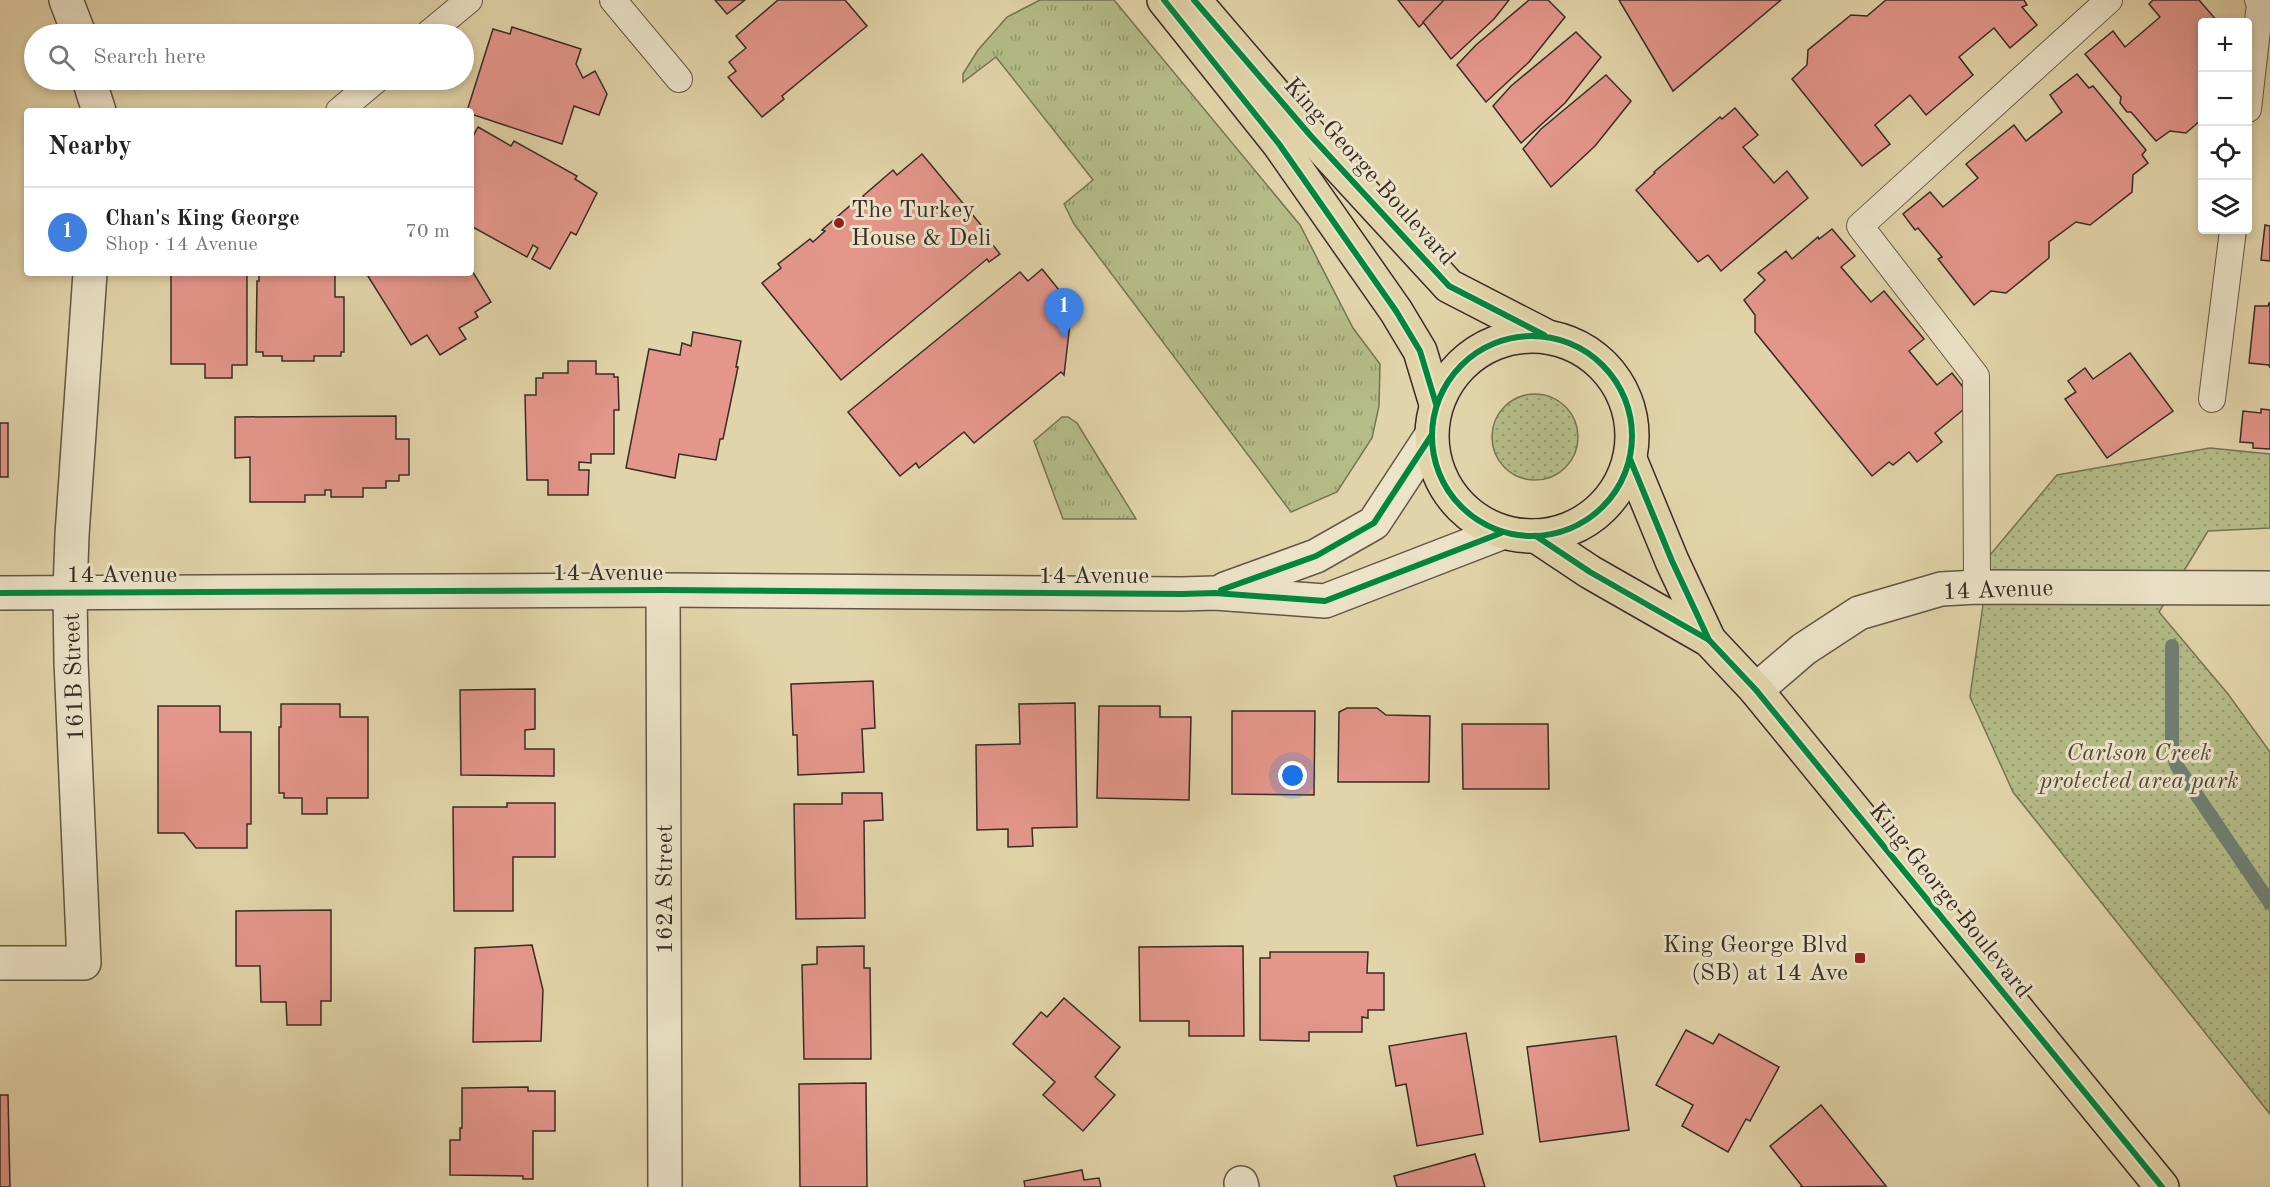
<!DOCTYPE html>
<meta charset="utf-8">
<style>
body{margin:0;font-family:"Old Standard TT",serif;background:#f2f2f2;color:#222}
.controls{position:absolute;right:18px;top:18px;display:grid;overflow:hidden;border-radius:6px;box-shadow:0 3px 9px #0003}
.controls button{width:54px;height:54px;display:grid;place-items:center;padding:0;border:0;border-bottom:2px solid #e0e0e0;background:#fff;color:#222;font:30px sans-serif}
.you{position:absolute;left:1293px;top:776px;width:21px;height:21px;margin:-15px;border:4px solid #fff;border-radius:50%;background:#1a73e8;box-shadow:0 0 0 9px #1a73e833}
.badge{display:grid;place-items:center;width:39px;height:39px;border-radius:50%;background:#0b8043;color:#fff;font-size:20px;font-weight:700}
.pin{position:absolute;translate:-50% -50px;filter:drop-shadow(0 2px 3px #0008)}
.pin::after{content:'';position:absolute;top:32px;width:21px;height:18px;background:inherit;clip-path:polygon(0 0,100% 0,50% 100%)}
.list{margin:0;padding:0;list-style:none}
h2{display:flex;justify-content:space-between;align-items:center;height:78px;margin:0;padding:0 24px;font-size:26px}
h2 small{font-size:20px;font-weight:400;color:#767676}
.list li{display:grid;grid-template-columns:39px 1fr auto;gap:18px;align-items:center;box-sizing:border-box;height:90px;padding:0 24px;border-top:2px solid #e0e0e0}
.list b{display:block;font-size:22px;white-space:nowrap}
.list p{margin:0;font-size:20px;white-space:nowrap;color:#767676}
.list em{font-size:20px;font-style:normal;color:#767676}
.icon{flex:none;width:33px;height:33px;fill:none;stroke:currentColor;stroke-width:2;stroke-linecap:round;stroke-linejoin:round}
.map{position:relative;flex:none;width:2270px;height:1187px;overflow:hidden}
.search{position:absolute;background:#fff;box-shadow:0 3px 9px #0003;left:24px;top:24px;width:450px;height:66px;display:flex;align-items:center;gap:15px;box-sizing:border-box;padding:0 21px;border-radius:33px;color:#767676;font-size:22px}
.panel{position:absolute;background:#fff;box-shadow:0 3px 9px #0003;left:24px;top:108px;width:450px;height:168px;border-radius:6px}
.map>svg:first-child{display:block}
</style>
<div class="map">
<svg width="2270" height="1187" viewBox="0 0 2270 1187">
<defs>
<pattern id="grass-tufts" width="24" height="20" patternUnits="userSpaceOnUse" patternTransform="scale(1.5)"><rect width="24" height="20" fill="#b4bc88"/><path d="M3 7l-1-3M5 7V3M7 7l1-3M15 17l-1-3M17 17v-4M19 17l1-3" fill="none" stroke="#93996f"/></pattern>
<pattern id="park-dots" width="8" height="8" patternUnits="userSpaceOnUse" patternTransform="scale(1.5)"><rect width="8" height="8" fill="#b4bc88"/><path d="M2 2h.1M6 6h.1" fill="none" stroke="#93996f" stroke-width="1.8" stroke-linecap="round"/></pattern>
</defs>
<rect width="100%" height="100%" fill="#e2d4aa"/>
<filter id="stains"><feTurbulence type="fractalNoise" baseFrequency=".00333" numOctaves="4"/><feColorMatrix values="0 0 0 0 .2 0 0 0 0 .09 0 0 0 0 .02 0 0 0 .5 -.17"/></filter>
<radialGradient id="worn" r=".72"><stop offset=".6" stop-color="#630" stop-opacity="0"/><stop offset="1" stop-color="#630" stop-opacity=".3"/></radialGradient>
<!-- grass -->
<g fill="url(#grass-tufts)" stroke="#767457" stroke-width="1.5">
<polygon points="1040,0 1114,0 1300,225 1353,328 1380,364 1379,406 1372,438 1337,492 1291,512 1074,224 1064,204 1093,180 996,57 963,82 963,74 978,50 1007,17"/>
<polygon points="1062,417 1068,417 1077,423 1136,519 1063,519 1034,441"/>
</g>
<!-- park -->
<g fill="url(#park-dots)" stroke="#767457" stroke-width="1.5">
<circle cx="1535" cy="437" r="43"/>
<polygon points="2210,448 2270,454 2270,528 2208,531 2159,612 2228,694 2270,752 2270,1114 2013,792 1970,697 1990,555 2057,475"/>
</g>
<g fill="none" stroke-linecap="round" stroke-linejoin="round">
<!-- stream -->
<polyline stroke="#708073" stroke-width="14" points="2172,646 2172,751 2177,766 2270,903"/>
</g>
<!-- building -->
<g fill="#e4968b" stroke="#382c26" stroke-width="1.5">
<polygon points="715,0 745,0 727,14"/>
<polygon points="778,0 845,0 867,26 782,96 784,99 762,117 728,77 736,71 729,62 746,48 736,36"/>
<polygon points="1398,0 1448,0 1419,27"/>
<polygon points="1444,0 1509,0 1494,19 1451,59 1423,22"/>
<polygon points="1529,0 1548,0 1565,17 1529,62 1486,102 1457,65 1476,45"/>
<polygon points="1619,0 1781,0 1673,91"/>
<polygon points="1886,0 2024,0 2027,5 2022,7 2037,25 2010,48 1994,28 1959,57 1973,75 1926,115 1910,95 1875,125 1890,144 1862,166 1792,79 1807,65 1808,50 1851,15 1867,16"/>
<polygon points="2153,0 2199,0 2218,22 2202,22 2202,119 2186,133 2170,131 2156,141 2131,112 2127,112 2120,103 2121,97 2085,54 2113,31 2125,47 2160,17 2149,4"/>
<polygon points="512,27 581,49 576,64 583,78 595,71 607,94 599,115 574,106 562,144 471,114 471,111 467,111 493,29 510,34"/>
<polygon points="1576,32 1601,57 1565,103 1521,143 1493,106 1511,86"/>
<polygon points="2077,74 2089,88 2093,86 2146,150 2142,155 2148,163 2133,175 2132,192 2090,225 2076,222 2049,242 2049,258 2006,293 1991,291 1974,305 1938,259 1942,257 1918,228 1915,230 1903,214 1930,192 1943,207 1978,178 1966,164 2014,125 2026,141 2062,112 2050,95"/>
<polygon points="1606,75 1631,101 1595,146 1551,187 1523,149 1541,129"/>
<polygon points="1735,108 1758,135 1743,147 1774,183 1787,171 1808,198 1721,271 1708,255 1698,262 1636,190 1655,173 1654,172 1720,117 1722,119"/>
<polygon points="478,127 511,146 514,141 577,176 575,179 597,193 576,235 571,232 550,269 532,259 538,248 533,245 527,257 471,226 471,140"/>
<polygon points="922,154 991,237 989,240 1000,254 989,262 987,259 841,380 762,283 781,268 778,264 810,239 813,242 825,231 822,230 852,204 855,209 867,200 863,196 893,170 897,175"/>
<polygon points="2265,225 2270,226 2270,261 2261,260"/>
<polygon points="1832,229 1855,256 1841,267 1871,302 1884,291 1924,339 1909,351 1937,385 1952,373 1974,401 1935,433 1942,442 1917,462 1909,452 1893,465 1889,462 1872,476 1755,332 1755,315 1744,300 1765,280 1758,273 1786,251 1792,259 1818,237 1819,239"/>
<polygon points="471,269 491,302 475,312 478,317 459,328 466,339 440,355 427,335 411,345 366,273 471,273"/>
<polygon points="1042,269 1072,306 1064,375 1061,372 974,443 964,432 919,468 916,463 900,476 848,412 1020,272 1028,281"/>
<polygon points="171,273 247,273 247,365 232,365 232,378 205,378 205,364 171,364"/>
<polygon points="259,273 335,273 335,297 344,297 344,352 341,352 341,356 314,356 314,361 282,361 282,356 263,356 263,352 256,352 257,281 259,281"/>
<polygon points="2269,303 2270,303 2270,368 2269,365 2249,363 2255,306 2268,306"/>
<polygon points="693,332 741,341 736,367 738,367 723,439 720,439 716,460 679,454 675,478 626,468 649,349 680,355 682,343 691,346"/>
<polygon points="2130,353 2173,411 2107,458 2065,399 2076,392 2068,381 2085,368 2093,379"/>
<polygon points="568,361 596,361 596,374 614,374 614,377 618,377 619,410 614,410 614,454 591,454 591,463 579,462 579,470 589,470 588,495 548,495 548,480 527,480 525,395 536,395 536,378 543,378 543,373 568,373"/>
<polygon points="2261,409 2270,410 2270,449 2253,448 2253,443 2240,442 2243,411 2261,413"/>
<polygon points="396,416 396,439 409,439 409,475 399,475 399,481 386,481 386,488 363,488 363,497 331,497 331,490 325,490 325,495 305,495 305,502 250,502 250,457 235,458 235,417"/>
<rect x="0" y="423" width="8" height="54"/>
<polygon points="873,681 875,728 862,729 864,772 798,775 797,735 793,735 791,684"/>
<polygon points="535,689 535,729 525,730 525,749 554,749 554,776 461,775 460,690"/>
<polygon points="1075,703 1077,827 1032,828 1033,846 1008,847 1008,829 977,830 976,745 1020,744 1019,704"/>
<polygon points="281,704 340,704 340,717 368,717 368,798 327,798 327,814 302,814 302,798 284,798 284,793 279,793 279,727 281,727"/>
<polygon points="158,706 220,706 220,732 251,732 251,824 247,824 247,848 196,848 184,833 158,833"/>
<polygon points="1099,706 1160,706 1160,717 1191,717 1189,800 1097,798"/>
<polygon points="1347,708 1377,708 1386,715 1430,716 1429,782 1338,782 1339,712"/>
<polygon points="1232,711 1315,711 1314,795 1232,794"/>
<polygon points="1462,724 1548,724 1549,789 1463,789"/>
<polygon points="842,793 882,793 883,820 864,821 865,918 796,919 794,804 842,804"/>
<polygon points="507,803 555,803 555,857 513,857 513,911 454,911 453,807 507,807"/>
<polygon points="331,910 331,1001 321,1001 321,1025 287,1025 286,1002 261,1002 260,966 236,966 236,911"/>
<polygon points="532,945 543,990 541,1041 473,1042 475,948"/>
<polygon points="864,946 864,968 870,968 871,1059 804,1059 802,965 817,964 817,947"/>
<polygon points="1243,946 1244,1036 1189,1036 1189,1021 1140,1021 1139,947"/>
<polygon points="1270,952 1368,952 1367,973 1384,973 1384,1010 1368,1010 1368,1018 1362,1017 1362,1032 1309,1032 1309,1041 1260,1040 1260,958 1270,958"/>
<polygon points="1064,998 1120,1047 1095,1077 1115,1095 1083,1131 1043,1095 1055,1082 1013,1044 1041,1012 1047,1017"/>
<polygon points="1686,1030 1713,1044 1719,1034 1779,1067 1750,1121 1746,1119 1728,1152 1682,1126 1693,1105 1656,1085"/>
<polygon points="1466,1033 1483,1134 1417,1146 1406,1084 1396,1086 1389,1046"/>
<polygon points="1616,1036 1629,1130 1540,1142 1527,1047"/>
<polygon points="866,1083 867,1187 800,1187 799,1084"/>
<polygon points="528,1087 528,1091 555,1091 555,1131 533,1131 533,1179 523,1179 523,1176 450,1175 450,1140 460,1140 460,1128 462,1128 462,1088"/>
<polygon points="0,1095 8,1095 10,1187 0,1187"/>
<polygon points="1821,1105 1886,1186 1800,1187 1802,1186 1770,1146"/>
<polygon points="1475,1154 1485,1187 1397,1187 1394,1176"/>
<polygon points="1082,1170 1084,1180 1099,1178 1101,1187 1025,1187 1024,1181"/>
</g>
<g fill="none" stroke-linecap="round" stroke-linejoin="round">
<defs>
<g id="service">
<polyline points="613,0 679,79"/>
<polyline points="428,34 469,0"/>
<polyline points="2248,109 2260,4 2258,0"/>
<polyline points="339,111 376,80"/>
<polyline points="2212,399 2233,230"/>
<polyline points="1977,587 1976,376 1860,226 2109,0"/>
</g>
<g id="minor">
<polyline points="66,0 79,34"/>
<polyline points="89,80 99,111"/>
<polyline points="663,590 665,1187"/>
<polyline points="1756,690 1804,649 1859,613 1941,589 1977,587 2270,588"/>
<polyline points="0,963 84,963 71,661 70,592 72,535 90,273"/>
<polyline points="1241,1183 1242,1187"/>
</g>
<g id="tertiary">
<polyline points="1225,589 1316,556 1374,523 1431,436"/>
<polyline points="0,593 663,590 1182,594 1215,593 1325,601 1501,533"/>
</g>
<g id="primary">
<polyline points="1164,0 1279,144 1396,311 1420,351 1436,404"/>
<polyline points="1194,0 1310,135 1449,286 1544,335"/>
<circle cx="1532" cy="436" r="100"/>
<polyline points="1630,459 1672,561 1709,640"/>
<polyline points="1536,536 1590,572 1709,640 1756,690 2162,1187"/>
</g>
</defs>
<!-- service casing -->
<use href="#service" stroke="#625647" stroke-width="28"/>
<!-- minor casing -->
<use href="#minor" stroke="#625647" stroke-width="36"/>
<!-- tertiary casing -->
<use href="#tertiary" stroke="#625647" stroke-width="36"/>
<!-- primary casing -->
<use href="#primary" stroke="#382c26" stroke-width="36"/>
<!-- service -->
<use href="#service" stroke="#ece3c8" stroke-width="26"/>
<!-- minor -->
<use href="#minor" stroke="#ece3c8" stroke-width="33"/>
<!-- tertiary -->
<use href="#tertiary" stroke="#ece3c8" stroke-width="33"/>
<!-- primary -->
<use href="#primary" stroke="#e2d4aa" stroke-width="33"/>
<defs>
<g id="cycleway">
<polyline points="1164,0 1279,144 1396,311 1420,351 1436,404"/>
<polyline points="1194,0 1310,135 1449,286 1544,335"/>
<circle cx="1532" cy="436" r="100"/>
<polyline points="1630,459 1672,561 1709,640"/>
<polyline points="1536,536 1590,572 1709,640 1756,690 2162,1187"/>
<polyline points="1221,590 1316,556 1374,523 1431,436"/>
<polyline points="0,593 663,590 1182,594 1215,593 1325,601 1501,533"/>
</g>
</defs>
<!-- cycleway casing -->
<use href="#cycleway" stroke="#ece3c8" stroke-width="10"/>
<!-- cycleway -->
<use href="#cycleway" stroke="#00873e" stroke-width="6"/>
</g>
<!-- markers -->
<g fill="#8f2418" stroke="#ece3c8" stroke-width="2">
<circle cx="839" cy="223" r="6"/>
<rect x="1854" y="952" width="12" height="12" rx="3"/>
</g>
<g text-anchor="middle" stroke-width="6" stroke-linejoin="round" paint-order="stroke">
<!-- street labels -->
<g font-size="24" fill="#382c26" stroke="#ece3c8">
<text transform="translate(1370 171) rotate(48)" y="8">King George Boulevard</text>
<text x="608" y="580">14 Avenue</text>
<text x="122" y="582">14 Avenue</text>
<text x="1094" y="583">14 Avenue</text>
<text transform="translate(1998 589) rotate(-2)" y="8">14 Avenue</text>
<text transform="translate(73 677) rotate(-92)" y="8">161B Street</text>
<text transform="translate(664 889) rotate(-90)" y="8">162A Street</text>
<text transform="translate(1951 900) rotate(51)" y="8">King George Boulevard</text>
</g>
<!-- poi labels -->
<g font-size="24" fill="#382c26" stroke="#ece3c8" text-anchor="start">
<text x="851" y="217">The Turkey<tspan x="851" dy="28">House &amp; Deli</tspan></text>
<text x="1848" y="952" text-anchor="end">King George Blvd<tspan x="1848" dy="28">(SB) at 14 Ave</tspan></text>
</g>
<!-- park labels -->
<g font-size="24" font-style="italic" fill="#51493a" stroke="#ece3c8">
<text x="2139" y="760">Carlson Creek<tspan x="2139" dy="28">protected area park</tspan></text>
</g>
</g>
<rect width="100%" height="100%" filter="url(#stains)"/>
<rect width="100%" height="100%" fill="url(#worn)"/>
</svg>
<div class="controls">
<button>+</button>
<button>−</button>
<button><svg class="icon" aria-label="locate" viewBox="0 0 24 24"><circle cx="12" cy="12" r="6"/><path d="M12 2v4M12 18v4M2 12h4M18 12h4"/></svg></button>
<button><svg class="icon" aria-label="layers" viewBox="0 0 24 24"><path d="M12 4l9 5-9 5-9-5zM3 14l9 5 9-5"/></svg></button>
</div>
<div class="you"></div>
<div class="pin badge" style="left:1064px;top:338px;background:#3f7fe0">1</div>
<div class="search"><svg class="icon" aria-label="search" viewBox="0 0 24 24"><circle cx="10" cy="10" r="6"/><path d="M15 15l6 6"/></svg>Search here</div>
<section class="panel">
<h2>Nearby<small></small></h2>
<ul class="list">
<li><span class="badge" style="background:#3f7fe0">1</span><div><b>Chan's King George</b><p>Shop · 14 Avenue</p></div><em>70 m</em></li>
</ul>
</section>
</div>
